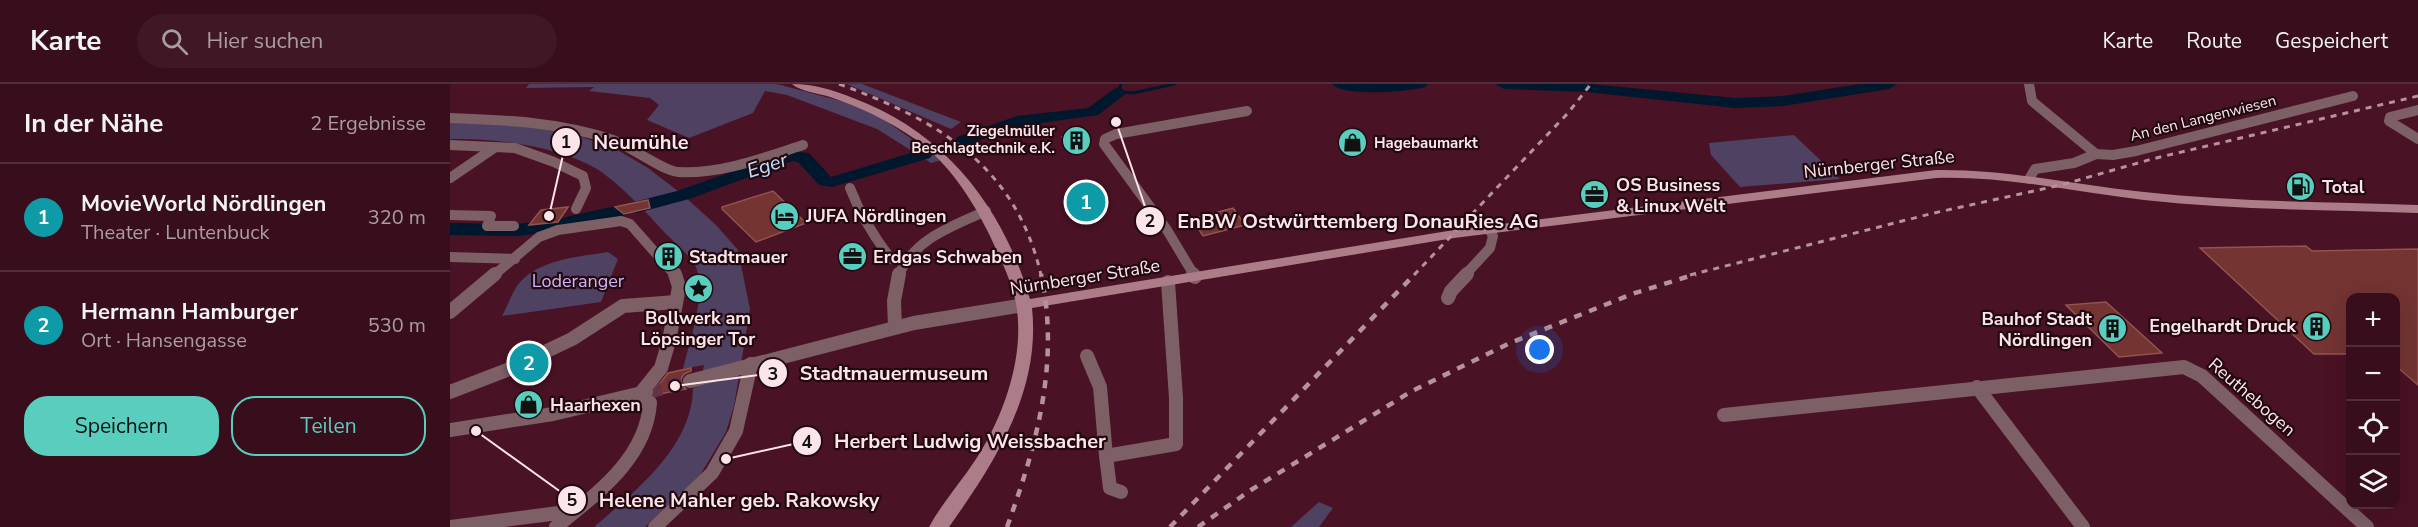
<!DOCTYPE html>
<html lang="de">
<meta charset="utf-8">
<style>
body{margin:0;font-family:"Nunito Sans",sans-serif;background:#3f1725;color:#f1f3f6}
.controls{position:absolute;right:18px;bottom:18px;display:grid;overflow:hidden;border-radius:12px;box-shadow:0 6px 24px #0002}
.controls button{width:54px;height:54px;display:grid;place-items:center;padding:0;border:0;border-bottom:2px solid #522e3b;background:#380e1c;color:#f1f3f6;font:30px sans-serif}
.you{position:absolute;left:1090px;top:266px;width:21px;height:21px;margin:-15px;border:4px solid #fff;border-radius:50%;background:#1a73e8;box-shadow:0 0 0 9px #1a73e833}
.badge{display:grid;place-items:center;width:39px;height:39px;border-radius:50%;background:#59cebf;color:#fff;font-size:20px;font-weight:700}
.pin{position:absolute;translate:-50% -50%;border:3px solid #fff;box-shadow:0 2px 6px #0006}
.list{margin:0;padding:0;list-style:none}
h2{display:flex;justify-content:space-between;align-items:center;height:78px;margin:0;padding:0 24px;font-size:26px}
h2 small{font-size:20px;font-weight:400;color:#ab9ca3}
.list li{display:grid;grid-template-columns:39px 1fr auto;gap:18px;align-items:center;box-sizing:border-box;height:108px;padding:0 24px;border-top:2px solid #522e3b}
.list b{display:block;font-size:22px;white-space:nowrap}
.list p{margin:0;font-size:20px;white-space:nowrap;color:#ab9ca3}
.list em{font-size:20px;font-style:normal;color:#ab9ca3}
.actions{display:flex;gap:12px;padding:18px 24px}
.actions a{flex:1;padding:14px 0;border:2px solid #59cebf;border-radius:24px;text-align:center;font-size:21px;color:#59cebf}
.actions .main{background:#59cebf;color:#111}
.icon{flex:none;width:33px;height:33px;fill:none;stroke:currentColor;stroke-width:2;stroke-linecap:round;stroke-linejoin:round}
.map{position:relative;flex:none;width:1968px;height:443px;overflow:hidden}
header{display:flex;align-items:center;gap:36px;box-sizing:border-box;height:84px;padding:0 30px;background:#380e1c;border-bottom:2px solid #522e3b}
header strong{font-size:28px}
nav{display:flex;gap:33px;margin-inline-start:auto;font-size:21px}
.search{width:420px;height:54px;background:#3f1725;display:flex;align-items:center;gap:15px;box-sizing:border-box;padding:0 21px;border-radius:33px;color:#ab9ca3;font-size:22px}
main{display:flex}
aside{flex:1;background:#380e1c}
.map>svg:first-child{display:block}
</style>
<header>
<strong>Karte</strong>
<div class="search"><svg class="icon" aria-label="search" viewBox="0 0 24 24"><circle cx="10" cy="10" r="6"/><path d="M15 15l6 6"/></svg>Hier suchen</div>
<nav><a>Karte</a><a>Route</a><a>Gespeichert</a></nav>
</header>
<main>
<aside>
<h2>In der Nähe<small>2 Ergebnisse</small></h2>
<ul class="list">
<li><span class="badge" style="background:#0f9aa8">1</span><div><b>MovieWorld Nördlingen</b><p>Theater · Luntenbuck</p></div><em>320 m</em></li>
<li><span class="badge" style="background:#0f9aa8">2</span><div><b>Hermann Hamburger</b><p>Ort · Hansengasse</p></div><em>530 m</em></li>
</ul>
<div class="actions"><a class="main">Speichern</a><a>Teilen</a></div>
</aside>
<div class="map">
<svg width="1968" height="443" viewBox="0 0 1968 443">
<rect width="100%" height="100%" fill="#4a1225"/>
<!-- green -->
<g fill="#4f4161">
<polygon points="0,0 325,0 331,1 398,19 433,35 492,76 481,79 427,45 337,11 315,7 303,29 239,54 197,36 209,21 200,14 139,7 144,3 76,4 79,0"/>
<polygon points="397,0 412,0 511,38 501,45"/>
<path d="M0,37L108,45L164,64L198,84L233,111L267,142L288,166L300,225L284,322L276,348L250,391L195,443H144C185,407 242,364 243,304L250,301L254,281L233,285C240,254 255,218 247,186C245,176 222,156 214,148C197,129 169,99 147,85C108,62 45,54 0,55Z"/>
<polygon points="1344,51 1390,95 1290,103 1261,71 1259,59"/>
<path d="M158,168L168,175L151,218L52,232C57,223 61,211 67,202C87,175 128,173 158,168Z"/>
<polygon points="869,418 883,424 869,443 841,443"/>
</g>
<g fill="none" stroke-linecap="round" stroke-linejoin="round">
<!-- stream -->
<polyline stroke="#00182d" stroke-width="3" points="671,0 669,8 683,9 724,0"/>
<!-- river -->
<g fill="#00182d" fill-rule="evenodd">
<path d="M882,0H978L975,3C958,8 894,13 882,0Z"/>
<polygon points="1046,0 1141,0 1285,14 1333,12 1410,0 1447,0 1439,5 1333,22 1285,24 1136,8 1054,5"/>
<polygon points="669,3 677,8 674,11 648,31 570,42 513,62 505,57 507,53 567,32 638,24 664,5"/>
<polygon points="474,65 480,66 483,70 480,74 382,103 369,101 348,78 343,77 239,115 187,129 180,127 178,123 180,119 227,107 341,67 359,69 381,93"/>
<polygon points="170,121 177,123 179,127 177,131 107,147 67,152 0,151 0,139 67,140 107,135"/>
</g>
</g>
<!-- building -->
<g fill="#733432" stroke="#935350" stroke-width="1.5">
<polygon points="633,48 640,58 619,63 612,53"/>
<polygon points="323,107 356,139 306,158 272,125 272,123"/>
<polygon points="198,116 200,124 174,130 165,123"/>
<polygon points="118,123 108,138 79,141 91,126"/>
<polygon points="783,124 795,141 753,152 742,135"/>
<polygon points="1856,162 1862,167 1968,165 1968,301 1946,282 1946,213 1900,213 1900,270 1864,270 1750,164"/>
<polygon points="1656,218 1712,269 1669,273 1616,221"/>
<polygon points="241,284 241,287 234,290 231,295 232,300 236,305 204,311 205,306 218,289"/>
</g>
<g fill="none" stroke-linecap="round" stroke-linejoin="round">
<!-- minor-tunnel -->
<polyline stroke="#653243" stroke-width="14" stroke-dasharray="14 7" stroke-linecap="butt" points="198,308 240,297"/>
<!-- minor-far1 -->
<g stroke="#7d5f66" stroke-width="10">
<polyline points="1579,0 1582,17 1646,70 1624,79 1585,85 1579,95"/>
<polyline points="1968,26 1940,33 1939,37 1968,55"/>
<path d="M0,34C56,36 109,38 163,56C180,62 213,87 228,88C272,90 313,74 353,61"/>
<polyline points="0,61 65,64 104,78 133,92 136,104 126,125"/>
<polyline points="1646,70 1663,71 1686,67 1903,12"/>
<polyline points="0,94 44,64"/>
<path d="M400,104C410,130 424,153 441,175L454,177"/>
<polyline points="0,131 41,132 37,142 64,142"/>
<polyline points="0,173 65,175"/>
<polyline points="44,191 89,153 108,146 171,137 180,140 225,191"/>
<path d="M449,191C464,155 502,142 536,127"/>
<polyline points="744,191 717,146 654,60 655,55 666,50 797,27"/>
<polyline points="1015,191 1040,164 1043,152 1039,145"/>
</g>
<!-- minor -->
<g stroke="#7d5f66" stroke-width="14">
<polyline points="743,190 745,193"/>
<polyline points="998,214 1001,207 1017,190"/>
<polyline points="0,228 45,190"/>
<polyline points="445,243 444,217 449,190"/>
<polyline points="637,272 650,303 656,372 726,360 726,314 718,198"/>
<polyline points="240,297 464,239 574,221"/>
<polyline points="1527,303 1633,443"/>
<polyline points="0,308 57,286 122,255 173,222 226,218"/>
<polyline points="1274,331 1734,283 1752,292 1917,443"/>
<polyline points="0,346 103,330 196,308"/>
<polyline points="656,372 660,404 671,408"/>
<polyline points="0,443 124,427"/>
<path d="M106,443C146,410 196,375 200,319L191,316L190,310L211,284L219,257L229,203L225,190"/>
<polyline points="205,443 262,389 286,347 301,280"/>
</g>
<!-- secondary -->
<path fill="#ac7c88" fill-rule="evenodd" d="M342,0C364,0 383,6 403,14C495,48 553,123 580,215L1004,146L1486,86C1557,85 1625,101 1694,108C1785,118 1877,118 1968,121V129C1877,126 1785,126 1694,116C1625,108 1557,92 1486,94L1004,154L582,224C591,307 545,378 499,443H479C492,419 511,398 526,375C554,332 577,268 565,215C560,193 549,172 540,152C522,115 499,79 465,55C439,37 410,23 380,13C368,9 351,8 342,0Z"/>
<!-- rail-far1 -->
<g stroke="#b6929c" stroke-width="3" stroke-dasharray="6 6" stroke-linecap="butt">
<path d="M389,0C488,36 566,82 591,191"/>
<polyline points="964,191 1118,29 1141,0"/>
<polyline points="1240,191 1484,129 1611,101 1702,75 1968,12"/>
</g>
<!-- rail -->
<g stroke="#b6929c" stroke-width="4.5" stroke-dasharray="8 8" stroke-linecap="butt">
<path d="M557,443C587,360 610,278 591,190"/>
<polyline points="720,443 965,190"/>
<polyline points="748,443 801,406 962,307 1060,259 1182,210 1246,190"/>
</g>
</g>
<!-- icons -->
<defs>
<symbol id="building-disc" viewBox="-11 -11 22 22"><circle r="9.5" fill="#59cebf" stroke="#220910"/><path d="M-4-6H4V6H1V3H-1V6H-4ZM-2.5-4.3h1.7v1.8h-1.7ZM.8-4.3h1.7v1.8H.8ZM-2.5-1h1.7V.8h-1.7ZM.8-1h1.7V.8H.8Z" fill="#111"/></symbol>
<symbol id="shop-disc" viewBox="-11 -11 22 22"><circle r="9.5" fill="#59cebf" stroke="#220910"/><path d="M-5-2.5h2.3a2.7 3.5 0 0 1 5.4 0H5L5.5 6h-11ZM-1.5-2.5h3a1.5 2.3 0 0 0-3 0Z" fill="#111"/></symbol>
<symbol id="fuel-disc" viewBox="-11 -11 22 22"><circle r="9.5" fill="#59cebf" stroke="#220910"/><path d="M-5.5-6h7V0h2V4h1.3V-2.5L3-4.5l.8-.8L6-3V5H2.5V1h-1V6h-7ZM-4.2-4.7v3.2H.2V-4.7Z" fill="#111"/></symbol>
<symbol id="office-disc" viewBox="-11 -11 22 22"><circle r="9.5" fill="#59cebf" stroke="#220910"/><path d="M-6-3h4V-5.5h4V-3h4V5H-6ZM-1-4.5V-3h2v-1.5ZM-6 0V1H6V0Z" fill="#111"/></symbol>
<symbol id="hotel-disc" viewBox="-11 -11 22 22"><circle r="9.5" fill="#59cebf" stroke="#220910"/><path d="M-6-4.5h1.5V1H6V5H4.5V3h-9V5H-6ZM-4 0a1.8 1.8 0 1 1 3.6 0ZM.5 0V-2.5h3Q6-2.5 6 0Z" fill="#111"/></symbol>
<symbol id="sight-disc" viewBox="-11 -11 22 22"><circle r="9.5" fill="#59cebf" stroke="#220910"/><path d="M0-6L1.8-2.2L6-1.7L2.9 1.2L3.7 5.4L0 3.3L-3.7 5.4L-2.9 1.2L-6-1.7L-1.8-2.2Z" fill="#111"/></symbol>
</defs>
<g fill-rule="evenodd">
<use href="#building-disc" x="610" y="40" width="33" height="33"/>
<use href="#shop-disc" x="886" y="42" width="33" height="33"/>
<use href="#fuel-disc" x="1834" y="86" width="33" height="33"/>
<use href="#office-disc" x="1128" y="94" width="33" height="33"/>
<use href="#hotel-disc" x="318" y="116" width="33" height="33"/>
<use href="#building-disc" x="202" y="156" width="33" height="33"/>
<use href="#office-disc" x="386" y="156" width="33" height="33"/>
<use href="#sight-disc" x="232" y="188" width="33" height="33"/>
<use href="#building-disc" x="1850" y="226" width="33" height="33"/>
<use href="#building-disc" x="1646" y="228" width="33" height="33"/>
<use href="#shop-disc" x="62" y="304" width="33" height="33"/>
</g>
<g text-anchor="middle" stroke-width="4.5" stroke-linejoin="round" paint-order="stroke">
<!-- far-street labels -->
<g font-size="15" fill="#fce5ea" stroke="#220910">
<text transform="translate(1753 34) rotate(-14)" y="5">An den Langenwiesen</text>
</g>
<!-- far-poi labels -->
<g font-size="15" font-weight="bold" fill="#fce5ea" stroke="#220910" text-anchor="end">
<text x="605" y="52">Ziegelmüller<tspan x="605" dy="17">Beschlagtechnik e.K.</tspan></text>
<text x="924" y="64" text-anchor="start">Hagebaumarkt</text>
</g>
<!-- street labels -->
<g font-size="18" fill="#fce5ea" stroke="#220910">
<text transform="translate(1429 80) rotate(-6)" y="6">Nürnberger Straße</text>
<text transform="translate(635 193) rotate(-9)" y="6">Nürnberger Straße</text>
<text transform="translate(1802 313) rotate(41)" y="6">Reuthebogen</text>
</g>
<!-- poi labels -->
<g font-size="18" font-weight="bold" fill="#fce5ea" stroke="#220910" text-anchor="start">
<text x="1166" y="107">OS Business<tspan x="1166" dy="21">&amp; Linux Welt</tspan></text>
<text x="1872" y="109">Total</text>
<text x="356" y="138">JUFA Nördlingen</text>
<text x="239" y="179">Stadtmauer</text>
<text x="423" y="179">Erdgas Schwaben</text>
<text x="248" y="240" text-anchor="middle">Bollwerk am<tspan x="248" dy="21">Löpsinger Tor</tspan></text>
<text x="1642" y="241" text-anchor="end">Bauhof Stadt<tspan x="1642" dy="21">Nördlingen</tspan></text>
<text x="1846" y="248" text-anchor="end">Engelhardt Druck</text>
<text x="100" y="327">Haarhexen</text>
</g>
<!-- park labels -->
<g font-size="18" fill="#d0b4f6" stroke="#220910">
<text x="128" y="203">Loderanger</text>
</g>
<!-- water labels -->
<g font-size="20" font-style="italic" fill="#c3e2fb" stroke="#220910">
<text transform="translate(317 81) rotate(-18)" y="7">Eger</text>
</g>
</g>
<!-- callouts -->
<path fill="none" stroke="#fce5ea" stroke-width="2" d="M99 132L116 58M666 38L700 137M225 302L323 289M276 375L357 357M26 347L122 416"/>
<g fill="#fce5ea" stroke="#220910" stroke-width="2">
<circle cx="99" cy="132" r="6"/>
<circle cx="666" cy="38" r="6"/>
<circle cx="225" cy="302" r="6"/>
<circle cx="276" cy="375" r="6"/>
<circle cx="26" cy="347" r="6"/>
<circle cx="116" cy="58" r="15"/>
<circle cx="700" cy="137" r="15"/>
<circle cx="323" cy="289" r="15"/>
<circle cx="357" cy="357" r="15"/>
<circle cx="122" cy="416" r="15"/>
</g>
<g font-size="18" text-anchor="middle" font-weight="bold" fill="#111">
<text x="116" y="64">1</text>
<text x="700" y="143">2</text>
<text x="323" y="296">3</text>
<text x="357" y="364">4</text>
<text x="122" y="422">5</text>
</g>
<g font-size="20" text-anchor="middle" font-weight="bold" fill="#fce5ea" stroke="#220910" stroke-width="4.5" stroke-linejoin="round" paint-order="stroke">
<text x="191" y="65">Neumühle</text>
<text x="908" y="144">EnBW Ostwürttemberg DonauRies AG</text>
<text x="444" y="296">Stadtmauermuseum</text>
<text x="520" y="364">Herbert Ludwig Weissbacher</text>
<text x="289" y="423">Helene Mahler geb. Rakowsky</text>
</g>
</svg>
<div class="controls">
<button>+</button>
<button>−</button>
<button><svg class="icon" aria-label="locate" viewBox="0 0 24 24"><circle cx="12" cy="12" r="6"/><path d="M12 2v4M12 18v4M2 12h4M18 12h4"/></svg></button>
<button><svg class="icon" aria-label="layers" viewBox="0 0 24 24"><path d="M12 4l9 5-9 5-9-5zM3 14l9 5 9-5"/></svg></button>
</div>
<div class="you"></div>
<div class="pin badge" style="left:636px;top:118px;background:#0f9aa8">1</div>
<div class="pin badge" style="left:79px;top:279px;background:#0f9aa8">2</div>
</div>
</main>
